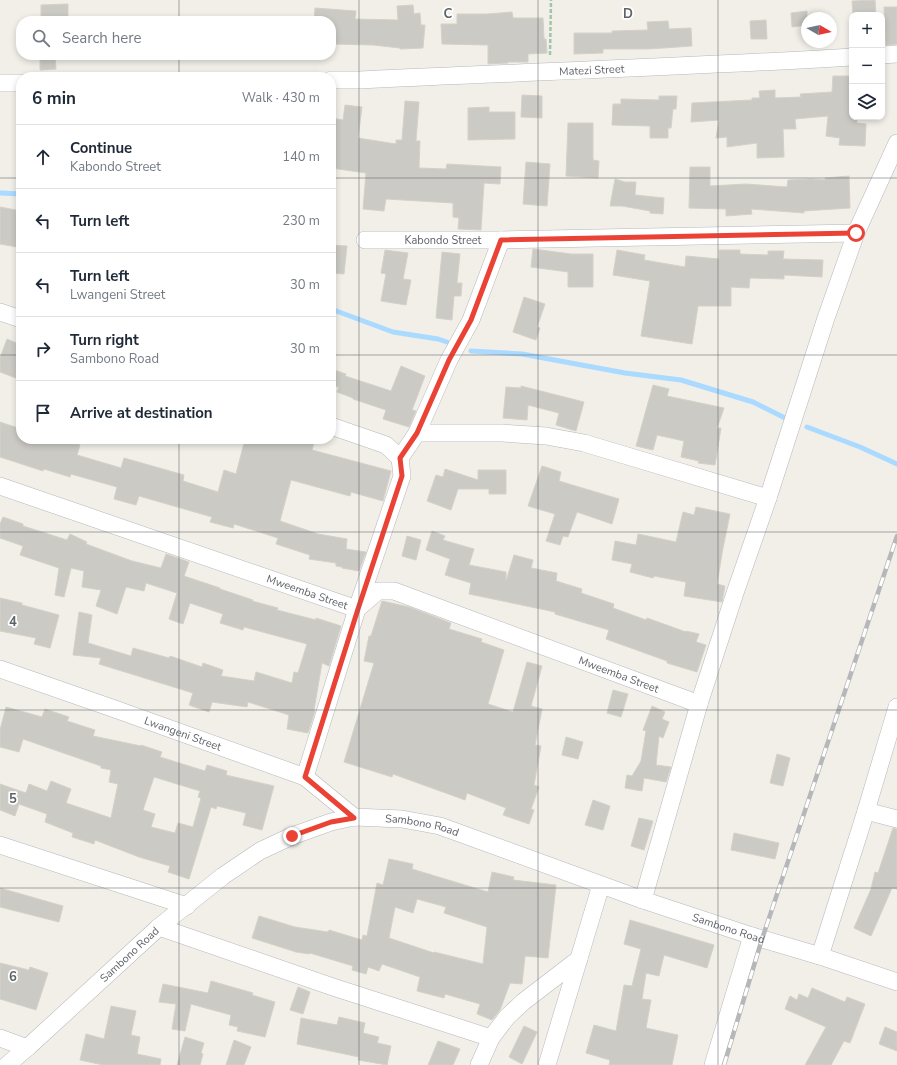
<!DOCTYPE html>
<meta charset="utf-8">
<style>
body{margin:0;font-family:"Nunito Sans",sans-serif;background:#f2f2f3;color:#1f2937}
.controls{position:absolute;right:12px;top:12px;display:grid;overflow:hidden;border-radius:8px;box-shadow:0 2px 6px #0003}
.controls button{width:36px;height:36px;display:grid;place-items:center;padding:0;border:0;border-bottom:1px solid #e0e1e3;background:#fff;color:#1f2937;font:20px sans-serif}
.compass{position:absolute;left:801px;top:12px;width:36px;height:36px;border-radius:50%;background:#fff;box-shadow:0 2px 6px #0003;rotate:99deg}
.stop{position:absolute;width:12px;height:12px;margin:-9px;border:3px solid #ea4335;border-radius:50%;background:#fff}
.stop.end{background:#ea4335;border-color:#fff;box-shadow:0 1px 4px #0008}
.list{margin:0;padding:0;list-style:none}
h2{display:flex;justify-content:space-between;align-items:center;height:52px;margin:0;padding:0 16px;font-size:17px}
h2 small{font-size:13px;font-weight:400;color:#747a83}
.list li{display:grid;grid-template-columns:26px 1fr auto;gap:12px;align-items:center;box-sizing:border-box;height:64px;padding:0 16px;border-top:1px solid #e0e1e3}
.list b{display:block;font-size:15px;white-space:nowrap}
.list p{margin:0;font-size:13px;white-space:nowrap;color:#747a83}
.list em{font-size:13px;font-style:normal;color:#747a83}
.icon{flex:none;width:22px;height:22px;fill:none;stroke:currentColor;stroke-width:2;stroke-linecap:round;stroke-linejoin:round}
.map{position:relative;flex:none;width:897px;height:1065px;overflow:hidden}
.search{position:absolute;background:#fff;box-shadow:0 2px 6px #0003;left:16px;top:16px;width:320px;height:44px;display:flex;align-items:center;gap:10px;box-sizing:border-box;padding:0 14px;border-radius:16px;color:#747a83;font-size:15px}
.panel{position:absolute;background:#fff;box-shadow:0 2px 6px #0003;left:16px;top:72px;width:320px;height:372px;border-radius:16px}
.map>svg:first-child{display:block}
</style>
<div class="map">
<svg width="897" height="1065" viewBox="0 0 897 1065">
<rect width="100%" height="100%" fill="#f1efe8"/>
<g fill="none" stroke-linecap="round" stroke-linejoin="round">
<!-- stream -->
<g stroke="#aadaff" stroke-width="5">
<polyline points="0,193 21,194"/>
<polyline points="331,309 393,332 438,339 447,342"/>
<polyline points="471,351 522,354 625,373 681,380 753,402 787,419"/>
<polyline points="807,427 860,447 897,464"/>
</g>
</g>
<!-- building -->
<g fill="#cccac5" stroke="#d6d1c6" fill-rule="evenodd">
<polygon points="875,0 876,15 853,15 852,1"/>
<polygon points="68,4 68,21 41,21 41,5"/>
<polygon points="413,5 414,14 420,13 421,25 425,25 423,48 400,49 400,48 373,45 331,44 331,21 314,21 315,8 356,11 355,19 398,20 397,6"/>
<polygon points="884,7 897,7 897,44 886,45"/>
<polygon points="807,11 807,25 792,27 791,13"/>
<polygon points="512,12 513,18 543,18 544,39 546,39 547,53 528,54 528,62 508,62 508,63 488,64 488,45 442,44 441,24 457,24 457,14 487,14"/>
<polygon points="766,20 767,39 751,39 750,21"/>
<polygon points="668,21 669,29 691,28 692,46 649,49 603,49 603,53 574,54 574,33 612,33 612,31 648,30 647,22"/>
<polygon points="40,55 55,55 56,69 40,70"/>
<polygon points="833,76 852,76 852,117 857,117 857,123 866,124 865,146 839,145 840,138 826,136 828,116 795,119 796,129 783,129 784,157 757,158 757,143 727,147 727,137 716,138 719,120 691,122 692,103 752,100 752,98 760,98 759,91 775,90 775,98 801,97 800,94 832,92"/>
<polygon points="522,95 542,96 542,118 521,117"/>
<polygon points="659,96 677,96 676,109 673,109 671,128 668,128 668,138 650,138 650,126 612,125 613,104 621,104 621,99 659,100"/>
<polygon points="405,101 419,102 416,141 420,141 419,168 446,169 447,164 501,167 500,184 484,183 481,230 458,229 459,218 453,217 453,203 386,199 384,211 363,209 366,173 331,168 331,118 343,120 345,105 362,107 358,138 396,144 396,140 402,140"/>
<polygon points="489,107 489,112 515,112 515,139 468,140 468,108"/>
<polygon points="568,123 593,123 593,160 599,161 598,178 566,176"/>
<polygon points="526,162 550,164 547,206 523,204"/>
<polygon points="690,167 710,167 710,186 746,184 787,187 788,180 811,179 825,180 825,178 849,176 850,208 804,211 804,213 751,209 752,214 726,216 726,209 689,208"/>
<polygon points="615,179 625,182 636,182 635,195 664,198 663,214 650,213 650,211 622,206 610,206"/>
<polygon points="0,207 21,211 21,224 17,247 0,244"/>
<polygon points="331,245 347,246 344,274 331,273"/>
<polygon points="533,249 571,254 593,254 593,287 568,287 568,272 531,267"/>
<polygon points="385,250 408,253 403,279 411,280 406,305 381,301 386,274 381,273"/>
<polygon points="617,250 645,255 644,260 685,267 686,256 719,259 719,250 740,250 740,254 768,255 768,251 784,251 783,259 823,260 822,277 784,275 784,279 750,278 749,288 731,287 731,306 698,306 692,344 641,336 650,281 613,275"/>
<polygon points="442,252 460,254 457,283 462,283 461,296 454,296 452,320 436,318"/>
<polygon points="524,297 545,304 537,327 540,328 536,340 513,332"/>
<polygon points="7,339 21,345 21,380 0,372 0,358"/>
<polygon points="401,366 425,376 412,410 416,411 409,427 383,419 386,410 353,399 353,398 337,392 339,387 331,385 331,369 346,374 345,376 391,391"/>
<polygon points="653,385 669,389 667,396 724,408 717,428 721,428 715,465 698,463 699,461 681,457 684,441 657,435 653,450 636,446"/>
<polygon points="521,386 584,402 576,431 556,425 559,413 528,405 527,420 503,418 506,387 521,388"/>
<polygon points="0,422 21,429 21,439 72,439 71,442 80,445 77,455 121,468 124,458 184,475 183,481 218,492 224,470 236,474 245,439 299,439 314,443 312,450 391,471 383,501 351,492 350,496 291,480 280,521 318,534 347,539 346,549 366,552 359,571 342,568 342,567 336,566 336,563 309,559 310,555 276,544 278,538 234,524 233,528 210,522 212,517 139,496 136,505 114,499 117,487 71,474 70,477 44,469 43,471 0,457"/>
<polygon points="542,466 561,472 559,481 619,499 612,524 577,512 568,537 563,536 560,545 546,541 555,514 528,506"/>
<polygon points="445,469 478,480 478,470 506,470 506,494 489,494 489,489 458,489 451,510 427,501 436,475 443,477"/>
<polygon points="696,507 730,514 723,548 717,584 725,586 722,602 684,596 686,582 654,576 653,578 630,572 632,564 612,560 615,541 636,545 638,534 676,542 683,512 694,515"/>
<polygon points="3,517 23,524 23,526 67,540 70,534 87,542 86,544 132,561 161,568 166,554 189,562 184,576 220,588 220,589 253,600 252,601 278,608 277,610 316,620 316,618 341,626 329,666 322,663 314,710 315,711 308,733 287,729 289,715 248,702 247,707 212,702 209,712 189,705 193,693 99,664 101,658 73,655 79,612 92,615 88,643 131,656 133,648 169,658 170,656 202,667 203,663 223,670 221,676 254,681 256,672 292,683 294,672 298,673 307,644 244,627 243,630 220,623 223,614 190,603 183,624 169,619 177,593 146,583 144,591 126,587 117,614 96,606 101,590 82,587 84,571 71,568 64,597 55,595 59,568 20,555 23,546 0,538 0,524"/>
<polygon points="432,531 445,536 443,540 474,549 469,565 506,572 506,581 514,555 533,560 531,568 557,573 556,581 582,589 581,593 614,604 613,608 646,620 647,618 686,632 686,631 699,634 696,642 706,645 697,672 667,663 667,661 606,639 609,630 555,614 555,612 469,594 471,583 445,575 450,559 426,550"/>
<polygon points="407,536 421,540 416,560 402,556"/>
<polygon points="0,598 22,603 22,605 59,615 50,648 34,644 36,638 0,631"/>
<polygon points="382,601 409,607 451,623 449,629 482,639 481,642 504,650 488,704 513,712 527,662 542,666 531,706 542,709 535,745 541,746 534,785 539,787 531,809 534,810 529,824 503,815 506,808 467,793 465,800 393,774 392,777 344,762 374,663 364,661 369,636 371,636"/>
<polygon points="613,690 628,694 621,717 607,713"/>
<polygon points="652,706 665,712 662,719 669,722 663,738 659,736 656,765 671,767 666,782 644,778 642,791 625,788 627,775 632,776 641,761 646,731 643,730"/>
<path d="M6,707L42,717L45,709L69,717L67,721L95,730L93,736L141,746V745L162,752L160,757L205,771L207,765L227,771L226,775L274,786L262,830L243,825L246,813L217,806L216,809L211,807L189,879L168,872L170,866L139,857L95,840L94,844L72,837L73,833L45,822L47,814L19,804L15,816L0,810V784L26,793L29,784L47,791L51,781L71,789L66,803L111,818L118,784L109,782L111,770L101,768V766L23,739L19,752L0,747V730ZM154,777L200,791L198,797L201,798L193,827L178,823L175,833L151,827L155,814L143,810Z"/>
<polygon points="566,737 583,742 578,759 562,755"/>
<polygon points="777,754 790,758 783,786 770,783"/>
<polygon points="593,800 610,806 603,830 585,825"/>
<polygon points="639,818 653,821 644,850 631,846"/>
<polygon points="893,828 897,829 897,889 892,888 871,936 854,928 871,889 875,872 878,873"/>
<polygon points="734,833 779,843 775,859 731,850"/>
<path d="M389,859L413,864L412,869L488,892L492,872L514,877L513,880L556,885L548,958L525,956L522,984L510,983L500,1010L492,1020L477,1014L480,1004L445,994L444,998L417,991L420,977L382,964L379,971L368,967L366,974L352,970L353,966L310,953L309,954L296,952L252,938L259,916L295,927L328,932L329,930L362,940L363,935L367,936L377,883L383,885ZM417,899L446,907L444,913L487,927L483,964L434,952V953L389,938L395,907L413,913Z"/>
<polygon points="0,888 63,906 59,922 0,907"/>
<polygon points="630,920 714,945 707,968 664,955 659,976 646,973 642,999 651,1000 646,1028 678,1035 672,1065 609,1065 610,1060 586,1053 594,1025 616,1031 624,985 632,986 641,949 624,944"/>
<polygon points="0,963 29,970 30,967 48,973 36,1010 0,999"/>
<polygon points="211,981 253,993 252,995 275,1002 265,1037 237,1031 238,1027 229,1025 231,1015 191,1004 185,1031 172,1029 176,1004 159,1002 163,984 208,993"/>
<polygon points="298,987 310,992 303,1014 290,1010"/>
<polygon points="812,988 845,1002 847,997 865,1004 850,1043 844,1041 831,1065 805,1065 826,1027 785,1009 790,996 797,1000 799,994 808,998"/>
<polygon points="111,1006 136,1011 131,1035 140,1037 137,1054 161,1059 160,1065 103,1065 80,1060 86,1034 104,1039"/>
<polygon points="339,1017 365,1023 363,1033 379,1037 377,1043 391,1046 387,1065 358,1060 359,1057 297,1044 301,1018 337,1025"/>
<polygon points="524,1026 537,1032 522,1064 509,1057"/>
<polygon points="885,1027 897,1032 897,1051 879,1044"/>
<polygon points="185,1037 204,1043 201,1053 203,1054 200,1065 177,1065"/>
<polygon points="234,1040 251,1047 244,1065 226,1065"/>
<polygon points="438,1041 460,1049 453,1065 428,1065"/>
</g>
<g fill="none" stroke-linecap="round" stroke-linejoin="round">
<defs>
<g id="street">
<polyline points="882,55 897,54"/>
<path id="s1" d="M331,80H360C524,72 688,67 852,57"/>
<polyline points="0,83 21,83"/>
<path id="s2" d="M365,240H501L856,233"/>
<polyline points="0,312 21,319"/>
<polyline points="417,433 502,433 546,436 584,443 768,498"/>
<polyline points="400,458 417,433 449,360 471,320 501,240"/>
<path id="s3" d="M0,486L357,609L378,591H394L699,704"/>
<path id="s4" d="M0,669L112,708L305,777L354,817"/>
<polyline points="305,777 357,609 402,476 400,458 386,445 331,426"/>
<polyline points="866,811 897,819"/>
<polyline points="0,845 187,906"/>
<polyline points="643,900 699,704 735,593 768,498 826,318 856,233 897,143"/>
<polyline points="159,927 333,987 491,1038"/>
<polyline points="820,956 866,811 897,707"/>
<polyline points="0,1038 27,1048"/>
<path id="s5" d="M7,1065L27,1048L159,927L223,876L260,851L292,836L331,822L354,817L402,819L440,826L643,900L752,936L820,956L897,982"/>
<polyline points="479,1065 491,1038 507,1017 523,1002 579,959"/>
<polyline points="547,1065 601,885"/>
<polyline points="713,1065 752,936"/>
</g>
</defs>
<!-- street casing -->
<use href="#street" stroke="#b5b8bc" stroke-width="18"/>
<!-- path -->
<polyline stroke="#9cc7a9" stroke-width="2.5" stroke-dasharray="4 2" stroke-linecap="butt" points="550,55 551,0"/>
<!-- street -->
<use href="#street" stroke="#fff" stroke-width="17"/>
<defs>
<polyline id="rail" points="724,1065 762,939 897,536"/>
</defs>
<!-- rail casing -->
<use href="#rail" stroke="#b6b7b8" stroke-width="4.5"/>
<!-- rail -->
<use href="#rail" stroke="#fff" stroke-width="3" stroke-dasharray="9" stroke-linecap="butt"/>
</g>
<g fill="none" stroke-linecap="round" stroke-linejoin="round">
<!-- route -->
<polyline stroke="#ea4335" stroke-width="5" points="292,836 331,822 354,818 305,777 358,609 402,476 400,458 417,433 449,360 471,320 501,240 856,233"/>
</g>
<!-- grid -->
<path fill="none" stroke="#5f6368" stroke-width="1" stroke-opacity="0.55" d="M179,0V21M359,0V1065M538,0V1065M718,0V1065M179,55V77M0,178H21M331,178H897M0,355H21M331,355H897M179,439V1065M0,532H897M0,710H897M0,888H897"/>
<g text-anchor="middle" stroke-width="3.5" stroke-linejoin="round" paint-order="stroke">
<!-- street labels -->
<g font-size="11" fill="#5f6368" stroke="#fff">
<text dy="4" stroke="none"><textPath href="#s1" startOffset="261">Matezi Street</textPath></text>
<text dy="4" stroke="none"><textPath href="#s2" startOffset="78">Kabondo Street</textPath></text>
<text dy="4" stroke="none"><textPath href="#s3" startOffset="325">Mweemba Street</textPath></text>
<text dy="4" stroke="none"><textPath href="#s3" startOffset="661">Mweemba Street</textPath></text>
<text dy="4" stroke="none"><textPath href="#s4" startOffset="194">Lwangeni Street</textPath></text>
<text dy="4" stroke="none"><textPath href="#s5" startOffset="501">Sambono Road</textPath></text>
<text dy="4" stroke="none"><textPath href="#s5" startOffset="825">Sambono Road</textPath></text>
<text dy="4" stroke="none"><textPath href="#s5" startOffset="165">Sambono Road</textPath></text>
</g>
</g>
<g font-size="13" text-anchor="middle" font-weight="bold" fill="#5f6368" stroke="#fff" stroke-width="3.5" stroke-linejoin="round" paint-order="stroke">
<text x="448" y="18">C</text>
<text x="628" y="18">D</text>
<text x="13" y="626">4</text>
<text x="13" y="803">5</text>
<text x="13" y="981">6</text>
</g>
</svg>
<div class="controls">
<button>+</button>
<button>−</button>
<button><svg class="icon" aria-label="layers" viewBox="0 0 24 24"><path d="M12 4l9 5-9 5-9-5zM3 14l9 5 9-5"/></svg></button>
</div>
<svg class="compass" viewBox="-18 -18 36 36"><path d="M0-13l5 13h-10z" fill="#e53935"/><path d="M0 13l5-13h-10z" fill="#747a83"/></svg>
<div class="stop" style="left:856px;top:233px"></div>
<div class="stop end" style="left:292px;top:836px"></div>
<div class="search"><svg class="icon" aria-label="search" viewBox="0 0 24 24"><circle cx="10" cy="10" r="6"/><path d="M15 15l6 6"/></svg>Search here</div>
<section class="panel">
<h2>6 min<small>Walk · 430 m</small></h2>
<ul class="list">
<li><svg class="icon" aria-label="ahead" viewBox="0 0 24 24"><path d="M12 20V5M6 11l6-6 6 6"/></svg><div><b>Continue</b><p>Kabondo Street</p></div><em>140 m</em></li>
<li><svg class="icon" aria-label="left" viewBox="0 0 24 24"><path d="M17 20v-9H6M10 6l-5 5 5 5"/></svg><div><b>Turn left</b></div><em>230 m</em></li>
<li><svg class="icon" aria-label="left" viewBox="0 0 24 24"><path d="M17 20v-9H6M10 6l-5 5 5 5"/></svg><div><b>Turn left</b><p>Lwangeni Street</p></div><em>30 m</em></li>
<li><svg class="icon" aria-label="right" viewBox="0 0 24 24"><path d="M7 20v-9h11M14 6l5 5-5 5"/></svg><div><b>Turn right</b><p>Sambono Road</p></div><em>30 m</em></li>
<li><svg class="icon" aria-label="arrive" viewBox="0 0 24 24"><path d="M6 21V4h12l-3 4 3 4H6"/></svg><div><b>Arrive at destination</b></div></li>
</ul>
</section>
</div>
